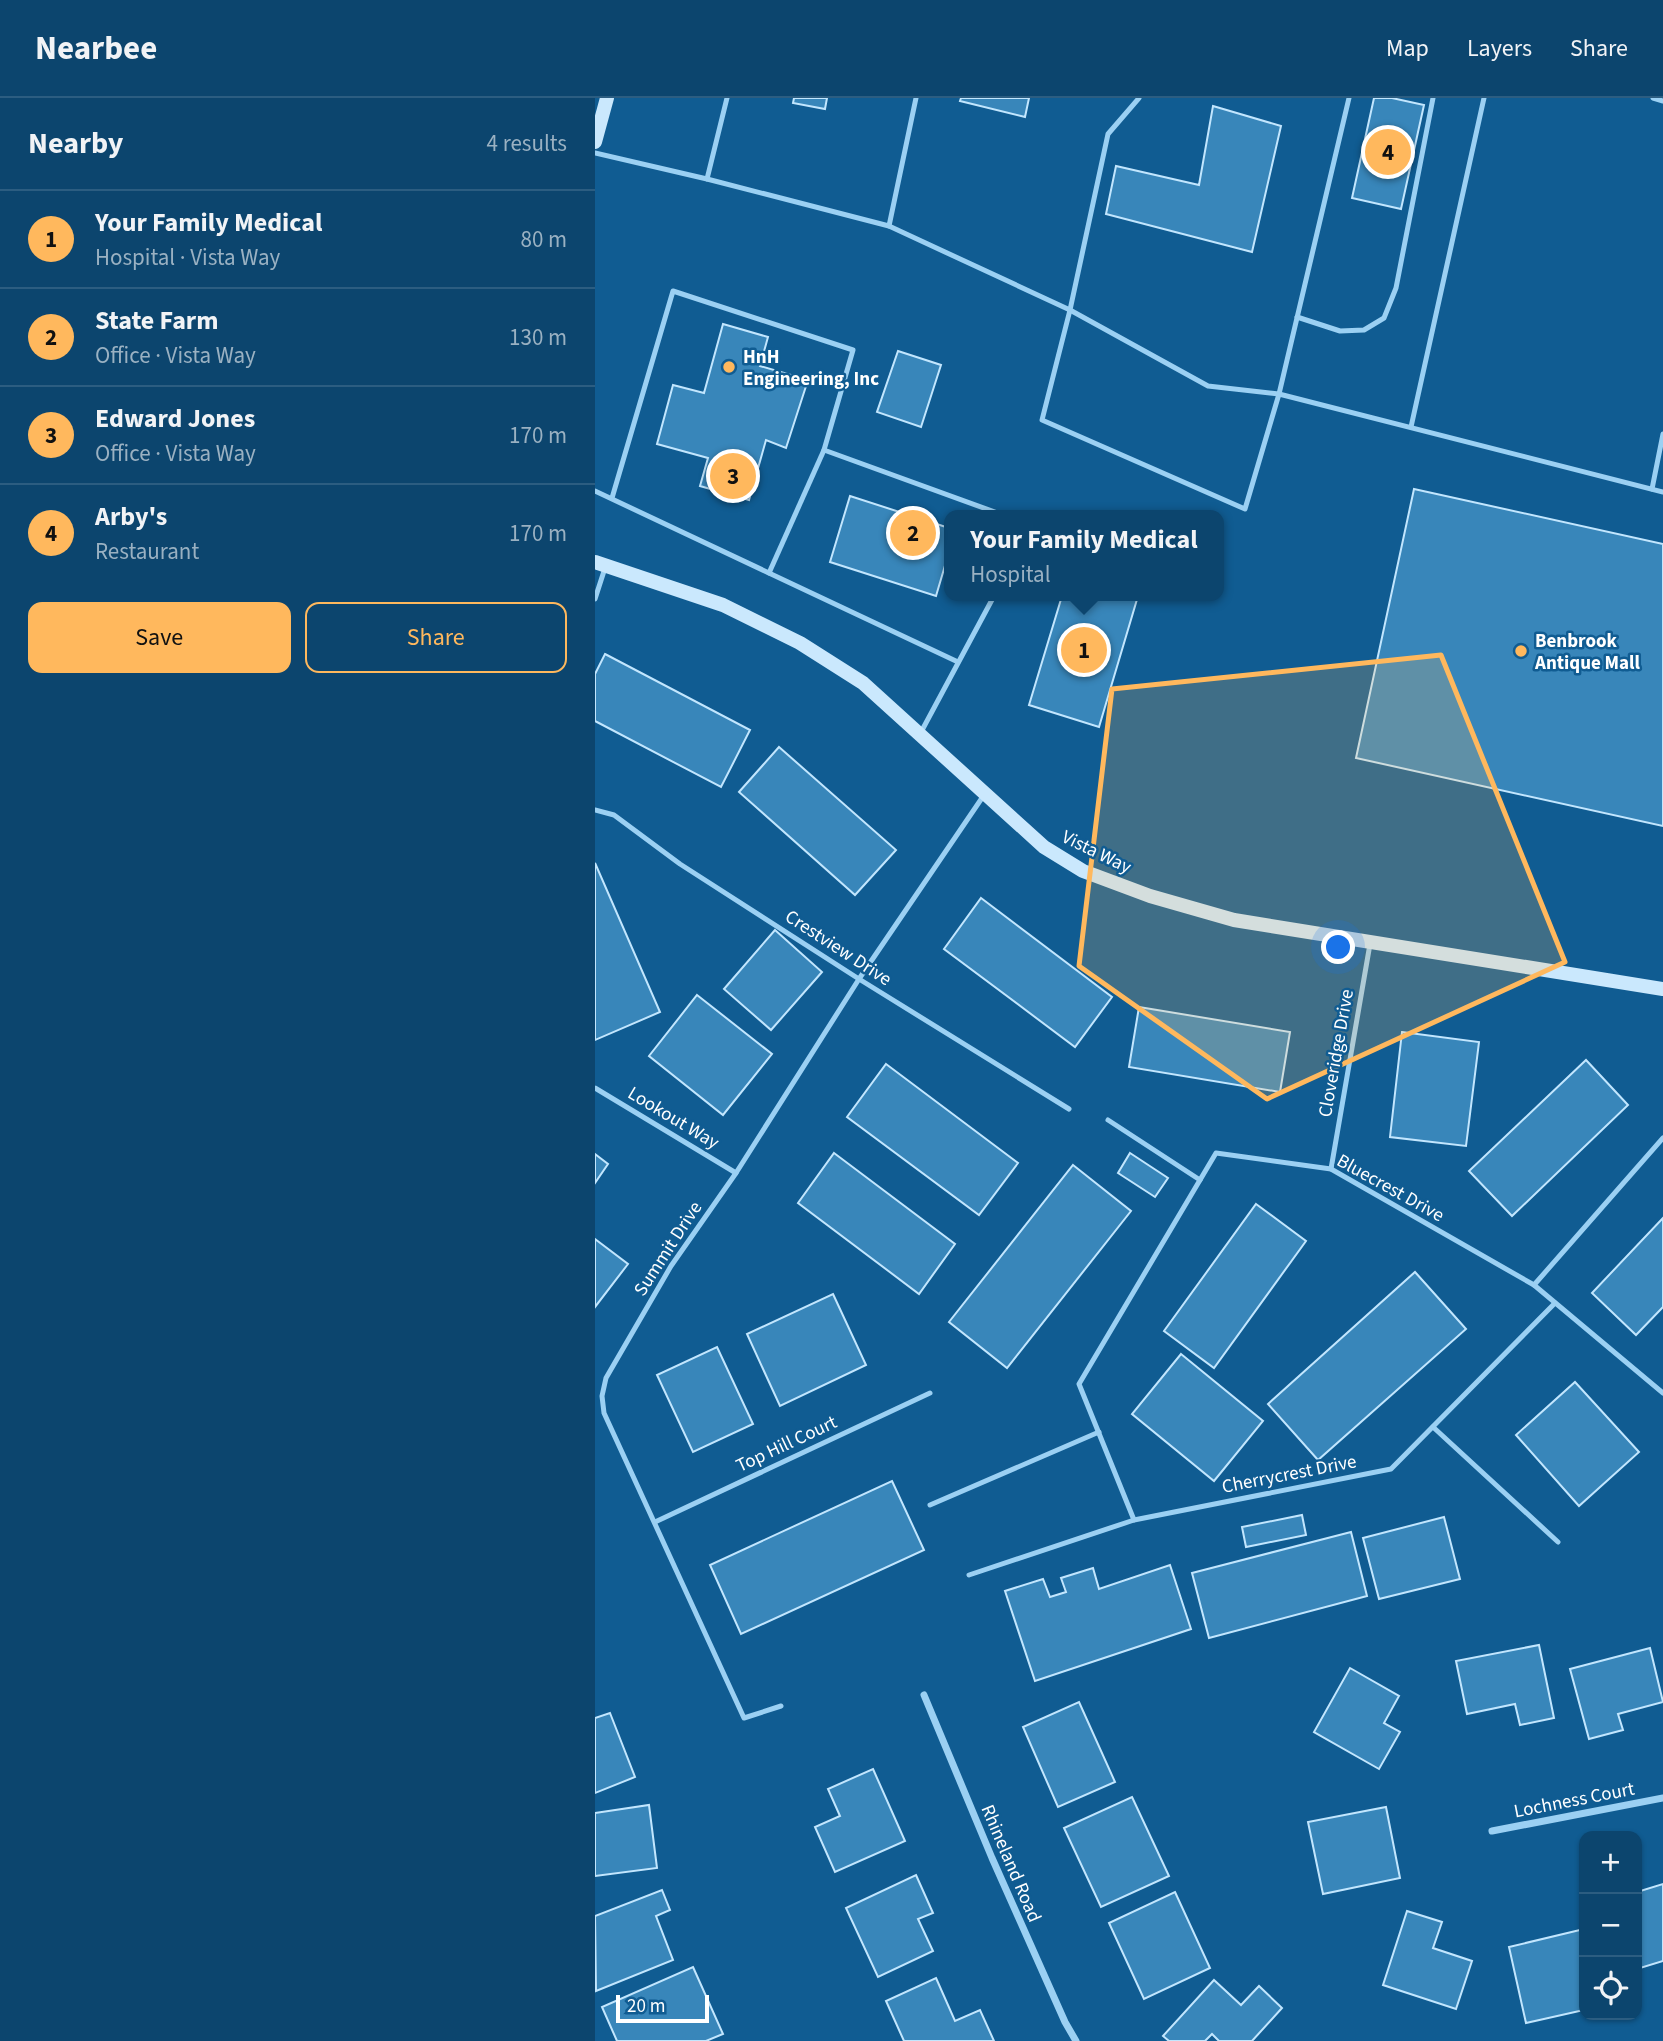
<!DOCTYPE html>
<meta charset="utf-8">
<style>
body{margin:0;font-family:"Source Sans 3",sans-serif;background:#154c73;color:#f1f3f6}
.controls{position:absolute;right:21px;bottom:21px;display:grid;overflow:hidden;border-radius:14px;box-shadow:0 2px 5px #0004}
.controls button{width:63px;height:63px;display:grid;place-items:center;padding:0;border:0;border-bottom:2px solid #2c5d81;background:#0c456e;color:#f1f3f6;font:35px sans-serif}
.scale{position:absolute;left:21px;bottom:18px;width:93px;box-sizing:border-box;padding-left:7px;border:4px solid #fff;border-top:0;font-size:19px;line-height:24px;white-space:nowrap;color:#fff;-webkit-text-stroke:5px #105c92;paint-order:stroke}
.you{position:absolute;left:744px;top:850px;width:24px;height:24px;margin:-18px;border:5px solid #fff;border-radius:50%;background:#1a73e8;box-shadow:0 0 0 10px #1a73e833}
.badge{display:grid;place-items:center;width:46px;height:46px;border-radius:50%;background:#ffb85d;color:#111;font-size:23px;font-weight:700}
.pin{position:absolute;translate:-50% -50%;border:4px solid #fff;box-shadow:0 2px 7px #0006}
.popup{position:absolute;left:349px;top:412px;width:280px;height:91px;box-sizing:border-box;display:grid;place-content:center;border-radius:14px;background:#0c456e;filter:drop-shadow(0 2px 5px #0005);font-size:23px;white-space:nowrap;color:#9ab1c2}
.popup b{font-size:26px;color:#f1f3f6}
.popup::after{content:'';position:absolute;left:50%;top:100%;margin-left:-14px;border:14px solid transparent;border-top-color:#0c456e}
.list{margin:0;padding:0;list-style:none}
h2{display:flex;justify-content:space-between;align-items:center;height:91px;margin:0;padding:0 28px;font-size:30px}
h2 small{font-size:23px;font-weight:400;color:#9ab1c2}
.list li{display:grid;grid-template-columns:46px 1fr auto;gap:21px;align-items:center;box-sizing:border-box;height:98px;padding:0 28px;border-top:2px solid #2c5d81}
.list b{display:block;font-size:26px;white-space:nowrap}
.list p{margin:0;font-size:23px;white-space:nowrap;color:#9ab1c2}
.list em{font-size:23px;font-style:normal;color:#9ab1c2}
.actions{display:flex;gap:14px;padding:21px 28px}
.actions a{flex:1;padding:16px 0;border:2px solid #ffb85d;border-radius:14px;text-align:center;font-size:24px;color:#ffb85d}
.actions .main{background:#ffb85d;color:#111}
.icon{flex:none;width:38px;height:38px;fill:none;stroke:currentColor;stroke-width:2;stroke-linecap:round;stroke-linejoin:round}
.map{position:relative;flex:none;width:1068px;height:1943px;overflow:hidden}
header{display:flex;align-items:center;gap:42px;box-sizing:border-box;height:98px;padding:0 35px;background:#0c456e;border-bottom:2px solid #2c5d81}
header strong{font-size:33px}
nav{display:flex;gap:38px;margin-inline-start:auto;font-size:24px}
main{display:flex}
aside{flex:1;background:#0c456e}
.map>svg:first-child{display:block}
</style>
<header>
<strong>Nearbee</strong>
<nav><a>Map</a><a>Layers</a><a>Share</a></nav>
</header>
<main>
<aside>
<h2>Nearby<small>4 results</small></h2>
<ul class="list">
<li><span class="badge">1</span><div><b>Your Family Medical</b><p>Hospital · Vista Way</p></div><em>80 m</em></li>
<li><span class="badge">2</span><div><b>State Farm</b><p>Office · Vista Way</p></div><em>130 m</em></li>
<li><span class="badge">3</span><div><b>Edward Jones</b><p>Office · Vista Way</p></div><em>170 m</em></li>
<li><span class="badge">4</span><div><b>Arby's</b><p>Restaurant</p></div><em>170 m</em></li>
</ul>
<div class="actions"><a class="main">Save</a><a>Share</a></div>
</aside>
<div class="map">
<svg width="1068" height="1943" viewBox="0 0 1068 1943">
<rect width="100%" height="100%" fill="#105c92"/>
<!-- building -->
<g fill="#3886ba" stroke="#c2e6fe" stroke-width="2">
<polygon points="199,0 232,0 230,11 198,5"/>
<polygon points="366,0 434,0 430,19 365,3"/>
<polygon points="779,0 797,0 829,7 806,111 757,100"/>
<polygon points="618,8 686,28 657,154 511,116 521,68 604,87"/>
<polygon points="128,226 173,239 165,268 213,282 191,350 171,342 154,402 105,388 113,360 62,346 78,287 109,295"/>
<polygon points="303,253 346,267 326,329 282,314"/>
<polygon points="819,391 1068,446 1068,728 761,660"/>
<polygon points="255,398 354,430 354,454 341,498 235,464"/>
<polygon points="467,498 543,498 504,629 434,607"/>
<polygon points="10,556 155,632 126,689 0,623 0,576"/>
<polygon points="184,649 301,752 260,797 144,694"/>
<polygon points="0,765 65,914 0,942"/>
<polygon points="386,800 517,899 480,949 349,851"/>
<polygon points="180,832 227,874 176,932 129,891"/>
<polygon points="102,897 177,956 128,1017 54,958"/>
<polygon points="544,909 695,934 685,994 534,969"/>
<polygon points="807,934 884,944 871,1048 795,1039"/>
<polygon points="991,962 1033,1007 917,1118 874,1073"/>
<polygon points="291,966 423,1065 384,1117 252,1019"/>
<polygon points="239,1055 360,1146 324,1196 203,1105"/>
<polygon points="535,1055 573,1080 560,1099 523,1075"/>
<polygon points="0,1056 13,1066 0,1085"/>
<polygon points="478,1067 536,1113 412,1270 354,1224"/>
<polygon points="661,1106 711,1143 619,1270 569,1233"/>
<polygon points="1068,1120 1068,1209 1041,1237 997,1195"/>
<polygon points="0,1141 33,1166 0,1209"/>
<polygon points="820,1174 871,1231 723,1362 673,1306"/>
<polygon points="238,1196 271,1267 185,1308 152,1236"/>
<polygon points="122,1249 158,1326 98,1354 62,1277"/>
<polygon points="586,1256 668,1323 619,1383 537,1316"/>
<polygon points="980,1284 1044,1354 984,1408 921,1337"/>
<polygon points="297,1383 329,1452 146,1536 115,1467"/>
<polygon points="707,1417 711,1437 651,1449 647,1429"/>
<polygon points="849,1419 865,1481 784,1501 768,1440"/>
<polygon points="756,1434 772,1498 614,1540 597,1475"/>
<polygon points="575,1467 596,1531 440,1583 410,1493 448,1481 455,1499 471,1494 466,1480 498,1470 504,1491"/>
<polygon points="944,1547 959,1620 925,1627 920,1606 872,1616 861,1563"/>
<polygon points="1055,1550 1068,1604 1023,1616 1028,1632 994,1641 975,1571"/>
<polygon points="755,1570 804,1598 789,1625 805,1634 784,1671 719,1634"/>
<polygon points="484,1604 520,1684 463,1709 428,1629"/>
<polygon points="15,1615 40,1679 0,1695 0,1620"/>
<polygon points="278,1671 310,1743 240,1774 220,1729 245,1718 233,1691"/>
<polygon points="537,1699 574,1778 506,1809 469,1730"/>
<polygon points="54,1707 62,1770 0,1778 0,1715"/>
<polygon points="791,1709 805,1780 728,1796 713,1724"/>
<polygon points="321,1777 338,1815 323,1821 338,1853 283,1879 251,1810"/>
<polygon points="1068,1786 1068,1863 1042,1871 1042,1794"/>
<polygon points="67,1792 75,1812 61,1818 78,1862 1,1893 0,1818"/>
<polygon points="580,1794 615,1870 549,1901 514,1825"/>
<polygon points="812,1813 847,1824 838,1850 877,1863 861,1911 788,1887"/>
<polygon points="989,1831 989,1912 931,1925 914,1849"/>
<polygon points="98,1869 128,1936 111,1943 22,1943 7,1909"/>
<polygon points="341,1880 360,1923 385,1912 399,1943 309,1943 291,1903"/>
<polygon points="619,1882 646,1907 664,1888 687,1910 657,1943 624,1943 617,1936 610,1943 574,1943 568,1938"/>
</g>
<g fill="none" stroke-linecap="round" stroke-linejoin="round">
<!-- lane -->
<g stroke="#9bd0f3" stroke-width="5">
<polyline points="544,0 513,36 475,212 613,288 684,296 754,0"/>
<polyline points="1058,0 1068,3"/>
<polyline points="0,55 112,81 132,0"/>
<polyline points="112,81 294,128 321,0"/>
<polyline points="294,128 475,212 447,322 650,411 684,296 1068,394"/>
<polyline points="702,219 745,233 769,232 789,220 801,190 838,0"/>
<polyline points="816,329 889,0"/>
<polyline points="1057,391 1068,336"/>
<polyline points="0,393 363,564"/>
<polyline points="17,400 78,193 258,252 229,352 408,417"/>
<polyline points="174,475 229,352"/>
<polyline points="0,501 10,470"/>
<polyline points="325,636 399,498"/>
<polyline points="0,712 19,717 85,766 264,881 474,1011"/>
<polyline points="0,990 141,1075"/>
<polyline points="513,1022 605,1082"/>
<polyline points="736,1071 775,846"/>
<polyline points="939,1187 1068,1040"/>
<polyline points="838,1329 963,1444"/>
<polyline points="335,1407 504,1334"/>
<polyline points="539,1422 484,1286 621,1055 736,1071 939,1187 1068,1295"/>
<polyline points="60,1424 335,1295"/>
<polyline points="374,1477 539,1422 796,1371 960,1205"/>
<polyline points="186,1608 149,1620 9,1315 7,1298 11,1280 76,1168 141,1075 264,881 389,697"/>
</g>
<!-- street -->
<g stroke="#9bd0f3" stroke-width="7">
<polyline points="329,1597 397,1760 470,1924 481,1943"/>
<polyline points="897,1733 1068,1700"/>
</g>
<!-- secondary -->
<g stroke="#cae8fd" stroke-width="14">
<polyline points="0,44 12,0"/>
<polyline points="0,464 128,507 205,545 268,585 449,749 488,773 555,798 639,822 1068,891"/>
</g>
</g>
<!-- marked area -->
<path fill="#ffb85d" fill-opacity="0.2" stroke="#ffb85d" stroke-width="5" stroke-linejoin="round" d="M846,557L970,864L672,1001L484,868L517,591Z"/>
<!-- markers -->
<g fill="#ffb85d" stroke="#105c92" stroke-width="2.5">
<circle cx="134" cy="269" r="7"/>
<circle cx="926" cy="553" r="7"/>
</g>
<g text-anchor="middle" stroke-width="5" stroke-linejoin="round" paint-order="stroke">
<!-- poi labels -->
<g font-size="19" font-weight="bold" fill="#fff" stroke="#105c92" text-anchor="start">
<text x="148" y="265">HnH<tspan x="148" dy="22">Engineering, Inc</tspan></text>
<text x="940" y="549">Benbrook<tspan x="940" dy="22">Antique Mall</tspan></text>
</g>
<!-- street labels -->
<g font-size="19" fill="#fff" stroke="#105c92">
<text transform="translate(502 753) rotate(26)" y="7">Vista Way</text>
<text transform="translate(244 849) rotate(33)" y="7">Crestview Drive</text>
<text transform="translate(740 955) rotate(-80)" y="7">Cloveridge Drive</text>
<text transform="translate(79 1019) rotate(31)" y="7">Lookout Way</text>
<text transform="translate(796 1089) rotate(29)" y="7">Bluecrest Drive</text>
<text transform="translate(72 1150) rotate(-57)" y="7">Summit Drive</text>
<text transform="translate(191 1345) rotate(-25)" y="7">Top Hill Court</text>
<text transform="translate(694 1375) rotate(-11)" y="7">Cherrycrest Drive</text>
<text transform="translate(979 1701) rotate(-11)" y="7">Lochness Court</text>
<text transform="translate(417 1765) rotate(67)" y="7">Rhineland Road</text>
</g>
</g>
</svg>
<div class="controls">
<button>+</button>
<button>−</button>
<button><svg class="icon" aria-label="locate" viewBox="0 0 24 24"><circle cx="12" cy="12" r="6"/><path d="M12 2v4M12 18v4M2 12h4M18 12h4"/></svg></button>
</div>
<div class="scale">20 m</div>
<div class="you"></div>
<div class="pin badge" style="left:489px;top:552px">1</div>
<div class="popup"><b>Your Family Medical</b>Hospital</div>
<div class="pin badge" style="left:318px;top:435px">2</div>
<div class="pin badge" style="left:138px;top:378px">3</div>
<div class="pin badge" style="left:793px;top:54px">4</div>
</div>
</main>
